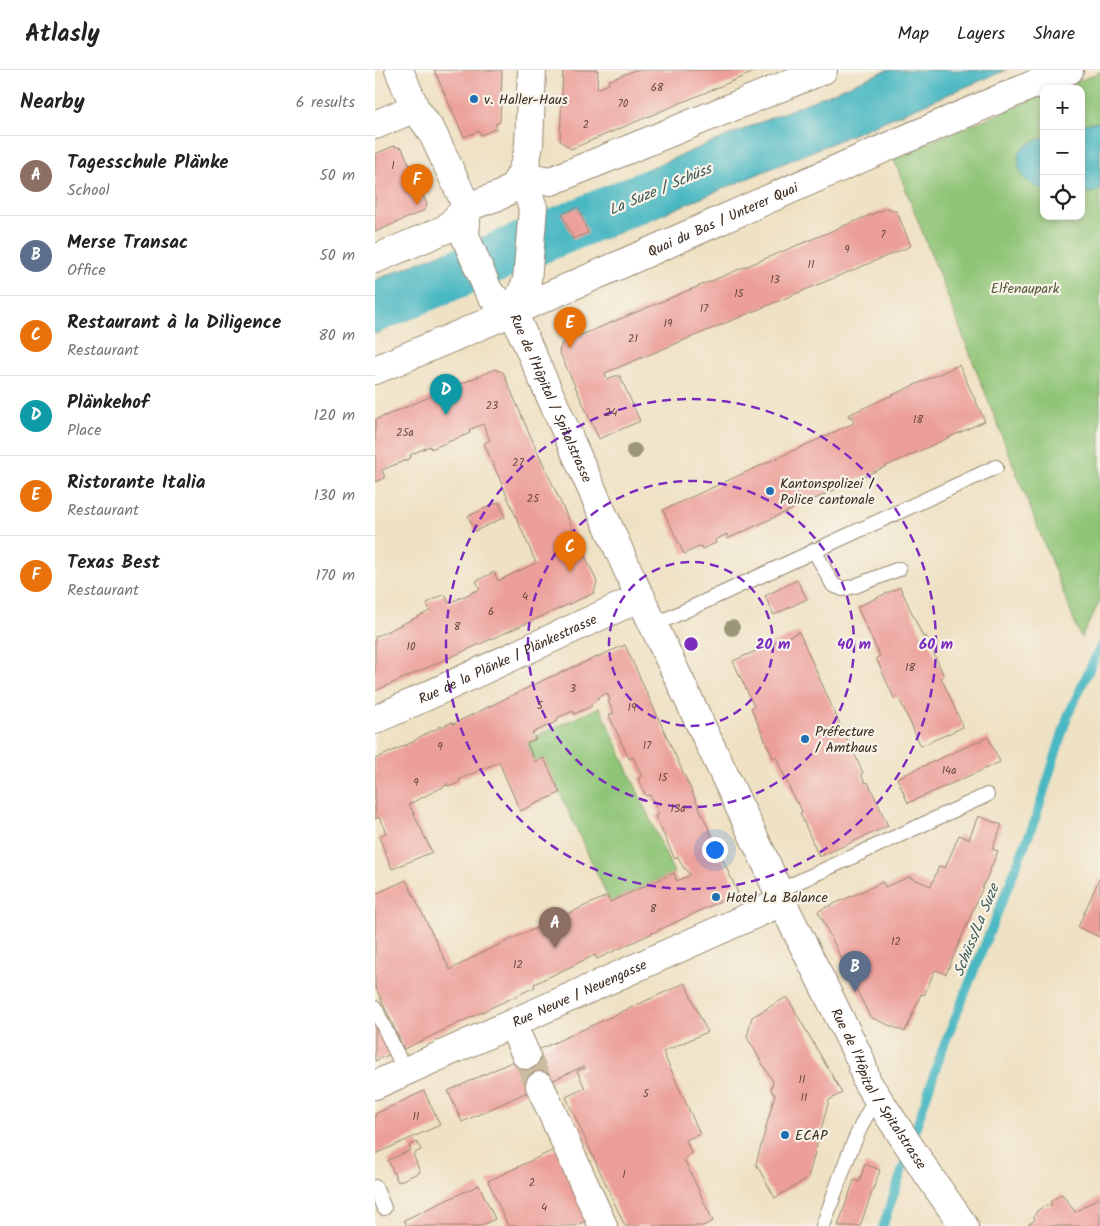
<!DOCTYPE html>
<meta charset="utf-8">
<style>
body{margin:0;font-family:Kalam,sans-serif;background:#f6f6f6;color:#222}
.controls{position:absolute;right:15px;top:15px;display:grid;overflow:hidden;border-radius:10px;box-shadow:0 2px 8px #0003}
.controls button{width:45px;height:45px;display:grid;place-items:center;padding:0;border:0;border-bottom:1px solid #e0e0e0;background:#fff;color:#222;font:25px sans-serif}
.you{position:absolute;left:339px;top:779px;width:18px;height:18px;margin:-12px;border:4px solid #fff;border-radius:50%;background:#1a73e8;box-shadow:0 0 0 8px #1a73e833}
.badge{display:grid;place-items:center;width:32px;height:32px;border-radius:50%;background:#111827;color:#fff;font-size:16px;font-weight:700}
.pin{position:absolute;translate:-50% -41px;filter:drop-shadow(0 1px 2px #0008)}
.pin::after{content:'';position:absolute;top:26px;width:18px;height:15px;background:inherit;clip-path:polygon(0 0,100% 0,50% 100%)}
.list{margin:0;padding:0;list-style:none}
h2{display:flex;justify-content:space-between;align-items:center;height:65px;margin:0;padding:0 20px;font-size:21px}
h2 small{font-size:16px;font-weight:400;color:#767676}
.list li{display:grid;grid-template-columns:32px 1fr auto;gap:15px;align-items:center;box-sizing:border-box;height:80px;padding:0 20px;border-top:1px solid #e0e0e0}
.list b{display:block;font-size:19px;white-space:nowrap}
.list p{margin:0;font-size:16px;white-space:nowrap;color:#767676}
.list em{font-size:16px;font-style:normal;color:#767676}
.icon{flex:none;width:28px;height:28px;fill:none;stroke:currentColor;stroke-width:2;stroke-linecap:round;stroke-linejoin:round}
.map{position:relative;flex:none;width:725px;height:1156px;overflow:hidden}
header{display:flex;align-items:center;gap:30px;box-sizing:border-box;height:70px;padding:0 25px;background:#fff;border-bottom:1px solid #e0e0e0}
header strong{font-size:24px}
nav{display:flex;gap:28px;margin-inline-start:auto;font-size:18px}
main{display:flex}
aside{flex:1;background:#fff}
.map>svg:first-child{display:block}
</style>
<header>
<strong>Atlasly</strong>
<nav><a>Map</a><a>Layers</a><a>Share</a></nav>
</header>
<main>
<aside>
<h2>Nearby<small>6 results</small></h2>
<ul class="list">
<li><span class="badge" style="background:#8d6e63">A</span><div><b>Tagesschule Plänke</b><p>School</p></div><em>50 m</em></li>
<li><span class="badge" style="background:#5c6f8a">B</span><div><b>Merse Transac</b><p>Office</p></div><em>50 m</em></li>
<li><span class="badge" style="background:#e8710a">C</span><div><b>Restaurant à la Diligence</b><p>Restaurant</p></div><em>80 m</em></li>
<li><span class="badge" style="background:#0f9aa8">D</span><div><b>Plänkehof</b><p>Place</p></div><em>120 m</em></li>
<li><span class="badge" style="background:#e8710a">E</span><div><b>Ristorante Italia</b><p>Restaurant</p></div><em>130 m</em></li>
<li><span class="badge" style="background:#e8710a">F</span><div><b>Texas Best</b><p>Restaurant</p></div><em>170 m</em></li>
</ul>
</aside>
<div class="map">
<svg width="725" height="1156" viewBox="0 0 725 1156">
<rect width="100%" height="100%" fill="#f7f3e8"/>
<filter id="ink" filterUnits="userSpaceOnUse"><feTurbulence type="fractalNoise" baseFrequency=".02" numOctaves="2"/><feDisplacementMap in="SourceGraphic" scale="10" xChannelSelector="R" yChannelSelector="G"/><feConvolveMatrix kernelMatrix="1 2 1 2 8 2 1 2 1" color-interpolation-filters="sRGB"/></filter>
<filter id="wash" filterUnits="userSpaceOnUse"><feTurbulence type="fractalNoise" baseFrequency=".0096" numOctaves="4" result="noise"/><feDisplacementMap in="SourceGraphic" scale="20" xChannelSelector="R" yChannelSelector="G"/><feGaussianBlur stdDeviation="1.12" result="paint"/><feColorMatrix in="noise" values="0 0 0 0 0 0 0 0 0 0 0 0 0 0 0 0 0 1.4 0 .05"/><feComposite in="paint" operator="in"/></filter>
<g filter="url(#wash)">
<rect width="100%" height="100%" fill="#efe1c3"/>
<!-- green -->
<g fill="#8ec476" stroke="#64774a">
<polygon points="725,2 725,531 706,568 518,87 669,25 669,146 706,146 706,19 685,19"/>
<polygon points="225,637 299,803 235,832 169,688 160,692 152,673 160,669 159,667"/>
</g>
<!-- water -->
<g fill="#4ab8c2" stroke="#427170">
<polygon points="512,0 631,0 226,170 207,126"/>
<path d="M725,52V119C720,124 713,124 706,120V54Z"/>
<path d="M669,67V120C649,112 641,104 644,82L652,75Z"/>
<polygon points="72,181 92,225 0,264 0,210"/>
</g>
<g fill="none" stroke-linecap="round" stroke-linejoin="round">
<!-- stream -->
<g stroke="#4ab8c2" stroke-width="9">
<polyline points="537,1070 566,983 660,750 693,645 725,577"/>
<polyline points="508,1156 533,1083"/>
</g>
<!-- river -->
<polyline stroke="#4ab8c2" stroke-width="49" points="0,238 278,122"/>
</g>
<g id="blocks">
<!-- building -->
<g fill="#ec9f9a">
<polygon points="59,0 127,0 125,52 120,54 122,58 106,65 104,61 89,67"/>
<polygon points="188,0 223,0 222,19 234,14 233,11 260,0 384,0 196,79 185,71"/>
<polygon points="19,76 27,78 52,134 50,140 0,162 0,84"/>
<polygon points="203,137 213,163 198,169 187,144"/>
<polygon points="512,138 522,142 536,176 230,303 232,309 240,306 245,306 265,351 224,369 184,281 187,273"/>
<polygon points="584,295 610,351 352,469 352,464 340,470 341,473 327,479 326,476 309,484 288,440 479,353 476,346 474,347 473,345"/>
<polygon points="121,299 121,300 128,302 151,356 222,512 219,523 0,621 0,567 55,541 52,533 70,524 74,533 105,519 101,511 119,502 123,511 161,493 109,373 115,370 108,354 94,360 95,363 56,379 55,376 35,385 36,388 7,400 10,408 0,412 0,350"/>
<polygon points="124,432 130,447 100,461 93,446"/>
<polygon points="422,510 432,529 399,545 390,526"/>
<polygon points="525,517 548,567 551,566 569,606 566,607 588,657 546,676 523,626 519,628 501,588 505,586 482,537"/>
<polygon points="424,562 474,675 475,674 488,703 486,704 490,713 493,712 513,756 444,787 425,743 427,742 423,732 421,733 401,687 398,688 376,638 379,636 358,591"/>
<polygon points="250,575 363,823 222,889 220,885 159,914 160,917 29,979 0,916 0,824 31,810 75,900 106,883 232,826 235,832 299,803 302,811 315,805 310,798 309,799 303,787 300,789 280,746 284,744 275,725 271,726 263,708 267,707 258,687 254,689 234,645 239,643 233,631 235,630 232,623 222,628 223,630 215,634 217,636 199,644 198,641 182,648 183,651 157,663 161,669 152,673 160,692 169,688 185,723 145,741 124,692 85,709 84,712 79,715 73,716 72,713 72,715 34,734 57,782 17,799 4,767 11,763 4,747 0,749 0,689 40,671 40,670 50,664 64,658 63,657 66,656 66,657 77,652 78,654 173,608"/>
<polygon points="613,667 625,692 533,733 522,708"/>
<polygon points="603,746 627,755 617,779 623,781 571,904 560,900 549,925 546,924 530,962 495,947 443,841 508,812 510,817 534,807 556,816 564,796 570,798 584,765 594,769"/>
<polygon points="725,807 725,867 703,857"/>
<polygon points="310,913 332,962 288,982 325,1064 311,1070 316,1082 314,1086 309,1089 338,1151 328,1156 250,1156 191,1027 210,1018 202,1001 210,998 209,996 87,1052 73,1021"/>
<polygon points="412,927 467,1023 454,1030 433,1108 400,1128 381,1094 400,1024 398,1024 396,1018 398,1012 372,967 377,947"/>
<polygon points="0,940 20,982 0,991"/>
<polygon points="49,1021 65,1055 0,1084 0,1044"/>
<polygon points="42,1072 46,1080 38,1084 45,1102 23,1112 13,1090 36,1080 34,1076"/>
<polygon points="185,1077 217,1148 200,1156 133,1156 113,1111"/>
<polygon points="490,1094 505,1100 485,1156 463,1156 479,1110 484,1112"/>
<polygon points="104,1115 120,1149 105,1156 32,1156 29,1150"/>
<polygon points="687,1124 700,1142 725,1127 725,1156 651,1156 660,1150 659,1147 662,1141 669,1136 676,1136 676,1131"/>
</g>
</g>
</g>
<g filter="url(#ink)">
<use href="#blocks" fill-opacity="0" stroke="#958670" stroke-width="1"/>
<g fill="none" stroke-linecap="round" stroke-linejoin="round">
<!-- street-tunnel -->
<polyline stroke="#cbbca2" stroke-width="28" stroke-dasharray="28 14" stroke-linecap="butt" points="151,985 165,1016"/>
<defs>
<g id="lane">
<polyline points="439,480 458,515 468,519 480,516 524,499"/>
<polyline points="279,555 621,397"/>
<polyline points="403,821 612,725"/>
<polyline points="0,938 30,1001"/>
<polyline points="0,1117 9,1138"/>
<path d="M448,1156C464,1112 477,1067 502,1027"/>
</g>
<g id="street">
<path id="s1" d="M24,0L40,38L57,62L92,137L90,166L113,220L117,226L138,242L258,512L392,795L407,832L485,989L492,1012L552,1103L589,1156"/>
<polyline points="0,55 40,38"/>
<polyline points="145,106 176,111 448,0"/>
<polyline points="0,189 71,159 92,137 126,125 137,118 145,106 151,91 154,75 157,0"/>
<polyline points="138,242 152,211 158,137 145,106"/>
<path id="s2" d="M0,300C233,204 461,95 694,0"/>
<path id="s3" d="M0,650L266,527"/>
<polyline points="137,954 151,985"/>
<path id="s4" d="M0,1015L407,832"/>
<polyline points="165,1016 228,1156"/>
</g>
</defs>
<!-- lane casing -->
<use href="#lane" stroke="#958670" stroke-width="16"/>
<!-- street casing -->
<use href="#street" stroke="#958670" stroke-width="30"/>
<!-- lane -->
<use href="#lane" stroke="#fff" stroke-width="14"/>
<!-- street -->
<use href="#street" stroke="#fff" stroke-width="28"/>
</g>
<!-- trees -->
<g fill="#9a9677">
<circle cx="259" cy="381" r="8"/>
<circle cx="357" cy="558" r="8"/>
</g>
</g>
<!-- distance rings -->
<g fill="none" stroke="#7b2cbf" stroke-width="2.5" stroke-dasharray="9 6">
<circle cx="316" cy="574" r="82"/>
<circle cx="316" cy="574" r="163"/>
<circle cx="316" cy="574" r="245"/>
</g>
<!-- markers -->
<g fill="#1f6fb2" stroke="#f7f3e8" stroke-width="2">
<circle cx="99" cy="29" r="5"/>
<circle cx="395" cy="421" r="5"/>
<circle cx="430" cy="669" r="5"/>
<circle cx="341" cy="827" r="5"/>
<circle cx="410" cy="1065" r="5"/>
</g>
<g text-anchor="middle" stroke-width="4.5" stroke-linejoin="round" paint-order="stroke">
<!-- number labels -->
<g font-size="11" fill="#67473d">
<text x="282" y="21">68</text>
<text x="248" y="37">70</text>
<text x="211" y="58">2</text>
<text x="18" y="99">1</text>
<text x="508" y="168">7</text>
<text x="472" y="183">9</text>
<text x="436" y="198">11</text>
<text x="400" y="213">13</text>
<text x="364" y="227">15</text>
<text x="329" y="242">17</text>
<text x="293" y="257">19</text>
<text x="258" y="272">21</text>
<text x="117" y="339">23</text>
<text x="236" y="346">24</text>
<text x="543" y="353">18</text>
<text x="30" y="366">25a</text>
<text x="143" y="396">27</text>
<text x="158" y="432">25</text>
<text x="150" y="530">4</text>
<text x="116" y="545">6</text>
<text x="82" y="560">8</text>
<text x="36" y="580">10</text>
<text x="535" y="601">18</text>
<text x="198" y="622">3</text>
<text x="165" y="639">5</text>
<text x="257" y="641">19</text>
<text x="272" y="679">17</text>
<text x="65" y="680">9</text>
<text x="574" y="704">14a</text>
<text x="288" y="711">15</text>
<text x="41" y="716">9</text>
<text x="303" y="742">13a</text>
<text x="278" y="842">8</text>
<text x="521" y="875">12</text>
<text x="143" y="898">12</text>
<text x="427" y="1013">11</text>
<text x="271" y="1027">5</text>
<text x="429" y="1031">11</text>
<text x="41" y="1050">11</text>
<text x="249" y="1108">1</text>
<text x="157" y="1116">2</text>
<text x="169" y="1141">4</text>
</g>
<!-- poi labels -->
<g font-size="14" fill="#3b2a1e" stroke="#f7f3e8" text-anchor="start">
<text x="109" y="34">v. Haller-Haus</text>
<text x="405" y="418">Kantonspolizei /<tspan x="405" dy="16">Police cantonale</tspan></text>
<text x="440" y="666">Préfecture<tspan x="440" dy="16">/ Amthaus</tspan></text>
<text x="351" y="832">Hotel La Balance</text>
<text x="420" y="1070">ECAP</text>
</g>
<!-- street labels -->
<g font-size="14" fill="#3b2a1e" stroke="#f7f3e8">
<text dy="5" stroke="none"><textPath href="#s2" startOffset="379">Quai du Bas / Unterer Quai</textPath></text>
<text dy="5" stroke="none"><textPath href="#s1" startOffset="369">Rue de l'Hôpital / Spitalstrasse</textPath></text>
<text dy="5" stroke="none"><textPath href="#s3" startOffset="146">Rue de la Plänke / Plänkestrasse</textPath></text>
<text dy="5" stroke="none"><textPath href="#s4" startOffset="224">Rue Neuve / Neuengasse</textPath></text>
<text dy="5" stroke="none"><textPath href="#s1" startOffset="1134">Rue de l'Hôpital / Spitalstrasse</textPath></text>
</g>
<!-- park labels -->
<g font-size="14" fill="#545838" stroke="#f7f3e8">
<text x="650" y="223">Elfenaupark</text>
</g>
<!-- water labels -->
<g font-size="15" font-style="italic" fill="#405c57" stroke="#f7f3e8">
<text transform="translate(285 119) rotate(-23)" y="5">La Suze / Schüss</text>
<text transform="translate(601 860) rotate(-68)" y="5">Schüss/La Suze</text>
</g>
</g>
<circle cx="316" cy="574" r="8" fill="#7b2cbf" stroke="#f7f3e8" stroke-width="2.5"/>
<g font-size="15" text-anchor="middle" font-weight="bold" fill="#7b2cbf" stroke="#f7f3e8" stroke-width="4.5" stroke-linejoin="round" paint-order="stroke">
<text x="398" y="579">20 m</text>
<text x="479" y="579">40 m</text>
<text x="561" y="579">60 m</text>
</g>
</svg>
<div class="controls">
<button>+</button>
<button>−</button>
<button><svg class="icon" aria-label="locate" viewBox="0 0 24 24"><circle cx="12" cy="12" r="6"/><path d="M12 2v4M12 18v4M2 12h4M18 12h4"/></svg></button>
</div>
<div class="you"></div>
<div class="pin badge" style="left:180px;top:878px;background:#8d6e63">A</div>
<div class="pin badge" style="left:480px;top:922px;background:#5c6f8a">B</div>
<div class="pin badge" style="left:195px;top:502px;background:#e8710a">C</div>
<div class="pin badge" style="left:71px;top:345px;background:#0f9aa8">D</div>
<div class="pin badge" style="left:195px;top:278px;background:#e8710a">E</div>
<div class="pin badge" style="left:42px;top:135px;background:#e8710a">F</div>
</div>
</main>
